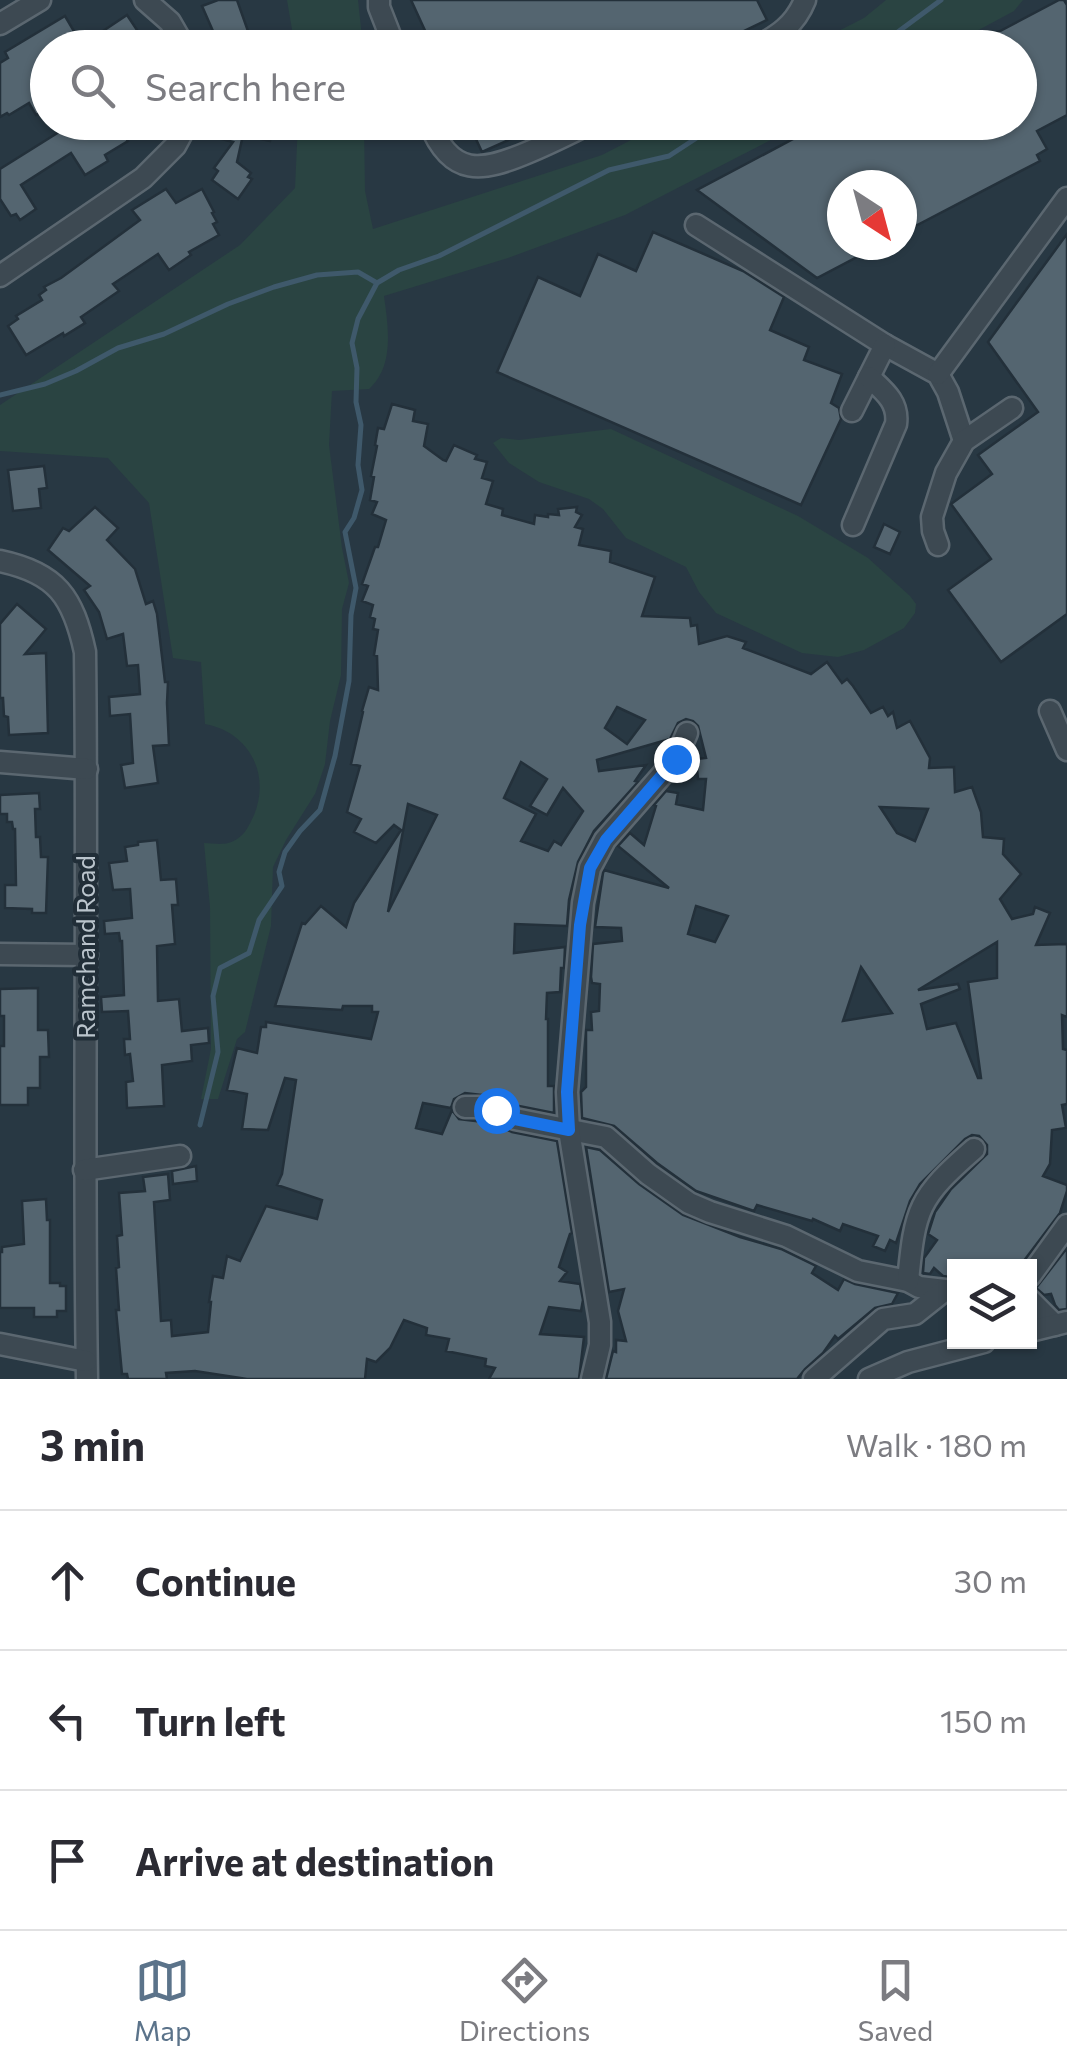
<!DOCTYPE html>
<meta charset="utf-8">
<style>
body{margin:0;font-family:Commissioner,sans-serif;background:#f7f7f7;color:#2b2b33}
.controls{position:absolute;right:30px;bottom:30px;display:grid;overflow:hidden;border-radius:0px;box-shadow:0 2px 8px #0004}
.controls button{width:90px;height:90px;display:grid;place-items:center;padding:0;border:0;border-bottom:2px solid #e1e1e2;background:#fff;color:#2b2b33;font:50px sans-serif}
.compass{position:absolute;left:827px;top:170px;width:90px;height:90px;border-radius:50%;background:#fff;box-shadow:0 2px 8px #0004;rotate:144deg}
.stop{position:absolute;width:30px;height:30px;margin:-22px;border:8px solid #1a73e8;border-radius:50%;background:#fff}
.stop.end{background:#1a73e8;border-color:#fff;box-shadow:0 2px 10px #0008}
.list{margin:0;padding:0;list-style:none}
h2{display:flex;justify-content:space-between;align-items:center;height:130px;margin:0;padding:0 40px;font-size:42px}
h2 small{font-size:32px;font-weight:400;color:#7c7c81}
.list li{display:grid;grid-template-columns:65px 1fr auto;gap:30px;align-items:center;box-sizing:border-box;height:140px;padding:0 40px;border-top:2px solid #e1e1e2}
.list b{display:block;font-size:38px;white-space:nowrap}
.list em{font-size:32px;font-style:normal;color:#7c7c81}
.icon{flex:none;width:55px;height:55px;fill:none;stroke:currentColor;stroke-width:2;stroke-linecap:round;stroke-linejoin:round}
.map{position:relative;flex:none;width:1067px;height:1379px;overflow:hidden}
.search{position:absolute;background:#fff;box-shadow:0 2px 8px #0004;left:30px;right:30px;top:30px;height:110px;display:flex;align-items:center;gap:25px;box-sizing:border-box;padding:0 35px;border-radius:55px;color:#7c7c81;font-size:38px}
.sheet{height:550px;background:#fff}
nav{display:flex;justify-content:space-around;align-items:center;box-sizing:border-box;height:140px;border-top:2px solid #e1e1e2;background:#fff;font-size:28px;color:#7c7c81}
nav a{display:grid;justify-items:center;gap:5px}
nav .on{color:#5b738a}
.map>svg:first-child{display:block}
</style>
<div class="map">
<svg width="1067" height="1379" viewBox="0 0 1067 1379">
<rect width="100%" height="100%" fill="#283843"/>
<!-- green -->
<g fill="#2a4442">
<polygon points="287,0 358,0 363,47 295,47"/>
<polygon points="886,0 1023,0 1014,11 947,47 807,47 864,18"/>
<path d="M298,123H364L365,191L373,229L602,155L664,123H804L625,215L508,258L384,296C388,326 395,366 369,389L332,391L329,445L342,548L349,583L342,609L341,675L330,721L325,764L315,794L286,840L273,867L271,926L245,1032L237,1039L218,1099H201L211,1049L210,907L204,843C211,843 221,845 228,843C243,839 248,828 254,815C271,774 249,732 205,724L201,662L173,658L149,503L108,458L0,451V405L240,245L295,188Z"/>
<polygon points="611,429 798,516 868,558 910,596 916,604 915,613 904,628 864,650 838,657 802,653 716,613 699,592 686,567 626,538 603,509 589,499 539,482 509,463 493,443 501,438 519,440"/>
</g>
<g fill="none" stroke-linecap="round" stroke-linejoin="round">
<!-- stream -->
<g stroke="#3f596b" stroke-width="5">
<polyline points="872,48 891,37 941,0"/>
<polyline points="0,395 45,384 76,371 118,348 164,334 228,304 274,287 317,275 358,272 377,283"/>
<polyline points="200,1125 218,1052 213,996 220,968 249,953 259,920 282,886 279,872 285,852 300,831 320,810 335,756 349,681 351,615 356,588 345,532 354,518 362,490 358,465 361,425 356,402 357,368 352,343 358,319 377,283 399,270 439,256 609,170 669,156 721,122"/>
</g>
</g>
<!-- building -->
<g fill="#546570" stroke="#23303a" stroke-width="2.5" fill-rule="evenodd">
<polygon points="218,0 237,0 254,48 240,48 234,32 216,38 202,6"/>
<polygon points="411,0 757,0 767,20 709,48 433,48"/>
<polygon points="1059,0 1064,0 1067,5 1067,115 1037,131 1047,149 1037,155 1040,161 902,233 902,185 842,185 842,245 880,245 817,278 697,190 825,122 1020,122 1020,48 968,48"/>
<polygon points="127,15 149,48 48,48 48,88 41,92 48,102 48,108 36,115 29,103 9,115 7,113 0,117 0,63 8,58 5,52 65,16 82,45"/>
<polygon points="75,122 152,122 126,138 128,141 105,155 108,161 85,175 71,153 21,185 36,209 20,220 16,214 11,216 0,199 0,169"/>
<polygon points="213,122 269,122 273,125 270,141 243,135 237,162 251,173 248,177 252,179 238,199 212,180 218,171 214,168 233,142 222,139 224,131 213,128"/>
<polygon points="468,122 548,122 482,152"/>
<polygon points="166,189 176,203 202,189 214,212 212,213 217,222 213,224 219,235 189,252 191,255 169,270 158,254 113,284 119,291 81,317 85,323 64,336 63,333 26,355 8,326 18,319 16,316 42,300 39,295 46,290 44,287 61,278 140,220 132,210"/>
<polygon points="653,232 743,271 784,297 770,330 809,347 804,360 842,374 831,403 839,408 841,419 801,505 497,372 538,277 580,296 598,254 636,271"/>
<polygon points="1067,234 1067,614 1001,662 948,590 991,559 951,504 992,474 978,455 1038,412 988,342"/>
<path d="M392,404L415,410L413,421L428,424L424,446L443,460L446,461L454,445L477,455L475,459L487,462L482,478L493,481L486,504L503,509L502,515L534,524L535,515L548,517V514L559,515L558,509L577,507L576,512L582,515L575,527L583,529L579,545L611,551L610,562L655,577L642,616L690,618L691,626L697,625L699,644L727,636L746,642L743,648L811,674L827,662L842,683L847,679L853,686L871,713L883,707L888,716L893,712L897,728L910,721L930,758L929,768L954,767L955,792L972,787L981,812L983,837L1004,839L1003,854L1021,874L1000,899L1012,919L1033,914L1035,907L1050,913L1036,945L1067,944V1017L1062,1015L1063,1049L1067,1050V1104L1062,1105L1066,1128L1052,1130L1050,1164L1043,1176L1067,1185V1191L1060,1213L1020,1266H968L962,1263L959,1266H954V1271L950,1277L943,1276L934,1268L930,1274L923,1273L924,1258L937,1240L928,1234L935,1212L951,1189L987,1154V1145L979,1136L972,1135L965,1139L920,1184L910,1201L896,1243L890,1240L885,1251L873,1246L878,1236L843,1224L840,1231L813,1219L812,1221L757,1205L754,1211L696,1191L657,1163L614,1126L582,1118L581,1092L586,1087V1030H592L591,1012L599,1011L600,984L592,983L591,977L593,944L622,941L621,928L595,927L603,873L604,870L669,888L618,846L630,833L644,845L656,806L654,805L666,791L678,793L676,804L703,810L706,779H698L696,759L706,758L698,726L693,721L686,719L678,723L670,739L597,760L599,771L646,765L635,781L638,782L594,831L578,862L569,900L567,926L515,924L514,953L565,947L564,968H561L560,992L547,993L546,1019H548V1086H554V1113L519,1106L499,1097L465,1093L454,1099L451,1108L423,1103L416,1128L442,1134L452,1110L459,1119L492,1123L512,1132L557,1141L572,1233L570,1234L559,1267L567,1272L560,1281L580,1284L583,1300L581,1311L549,1307L540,1334L584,1337L579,1379H489L495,1368L485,1366L486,1359L446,1351L449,1339L426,1335L427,1328L404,1320L390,1348L376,1362L367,1359L365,1379H247L195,1371L166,1373L167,1379H128L127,1374H122L116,1310H119L116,1268L119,1267L117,1236L122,1235L119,1193L145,1191L143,1177L168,1174L170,1200L154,1202L161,1321L171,1320L172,1336L208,1332L211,1302H209L213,1276L223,1278L227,1256L240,1261L266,1206L317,1219L322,1200L277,1185L282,1174L296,1080L285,1078L268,1130L242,1129L247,1094L227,1090L237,1048L257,1053L261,1027H266V1022L371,1039L378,1012H372V1006H343L342,1010L275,1006L302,923L305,924L321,906L346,927L354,903L401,830L394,825L376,843L354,832L361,819L347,812L360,766L351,764L363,712L362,711L369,687L378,690L377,656L374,655L378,630L373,629L375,619L370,617L373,605L362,601L368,586L362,584L375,547H378L386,520L372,514L377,502L370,500L374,477L371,476L377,446L375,445L378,428L384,429ZM617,707L645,720L627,744L605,728ZM521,762L547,779L530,806L547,815L563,788L583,811L561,845L554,841L548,851L521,841L536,814L504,798ZM408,804L437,815L388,912ZM880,807L928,809L915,841L897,833ZM696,906L728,916L715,942L688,934ZM997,942V978L968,982L981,1078H978L956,1023L927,1029L921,1004L960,989L958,984L918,990ZM861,967L892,1013L843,1021Z"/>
<polygon points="44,466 47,488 39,489 41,508 13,511 8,470"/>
<polygon points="95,507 118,528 107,540 135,569 146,604 153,601 157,614 165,682 168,682 167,703 169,745 153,746 158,783 125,788 121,765 133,763 130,714 110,716 109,697 140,694 138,665 127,666 123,634 107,639 99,612 84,590 90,586 48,550 63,528 69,531"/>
<polygon points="884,524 900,532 890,554 874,547"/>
<polygon points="17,604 46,629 25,654 46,653 48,733 9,735 8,717 4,716 3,698 0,698 0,624"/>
<polygon points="39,793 40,809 35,809 36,837 40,837 41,857 48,857 46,913 32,913 32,909 5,908 5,885 16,885 15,829 13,829 12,822 7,822 7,814 0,814 0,795"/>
<polygon points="157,840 161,880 176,879 178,905 172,905 175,944 157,946 158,1001 179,999 182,1031 208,1028 209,1043 191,1045 192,1061 162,1065 164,1106 127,1108 126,1082 133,1081 130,1054 125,1055 124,1039 130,1039 128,1011 102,1012 101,997 124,995 122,941 120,941 119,933 105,934 104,921 132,918 130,889 113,890 109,863 127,861 125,847 138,845 138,842"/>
<polygon points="38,988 38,1030 48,1030 49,1057 40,1057 40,1088 28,1088 28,1105 0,1105 0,1046 4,1046 4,1016 0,1016 0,989"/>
<polygon points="586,1147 600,1150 639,1184 683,1215 740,1237 781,1249 816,1266 812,1273 838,1290 844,1279 855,1284 898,1293 892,1304 875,1308 838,1339 835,1336 823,1353 805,1369 797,1379 606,1379 613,1351 616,1352 616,1340 626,1341 618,1311 624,1289 609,1292"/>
<polygon points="196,1166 197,1181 173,1184 172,1171"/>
<polygon points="46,1199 47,1220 50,1220 50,1283 60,1283 60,1286 66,1286 66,1311 57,1311 57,1317 34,1317 34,1308 0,1308 0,1252 2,1252 2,1247 24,1244 22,1201"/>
<polygon points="1067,1248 1067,1309 1059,1310 1055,1305 1051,1294 1044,1295 1036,1288"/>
</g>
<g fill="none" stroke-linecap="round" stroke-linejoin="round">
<defs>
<g id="minor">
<polyline points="145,0 170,22 185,48"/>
<polyline points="379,0 379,7 395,48"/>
<polyline points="0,24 40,0"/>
<path d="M755,48C778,36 795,25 805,0"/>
<path d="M429,122C451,178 482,172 529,152C551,143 572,132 593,122"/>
<polyline points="696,225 885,345 938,374 948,392 964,441"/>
<polyline points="0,276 143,178 175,146 188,122"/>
<polyline points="938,374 1067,198"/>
<polyline points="852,411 885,345"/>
<path d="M853,525L896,424C899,402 884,391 869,377"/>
<polyline points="938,545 933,531 932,517 946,473 964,441 1012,408"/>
<path d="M0,561C57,573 73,597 85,652C88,894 83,1137 87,1379"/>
<polyline points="1050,711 1067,750"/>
<polyline points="0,762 87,769"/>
<polyline points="0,954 87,955"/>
<polyline points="465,1107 482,1107 496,1110 515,1119 606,1137 648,1174 689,1203 710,1212 786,1236 858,1271 908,1281 919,1287 954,1291"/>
<polyline points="84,1170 180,1156"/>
<polyline points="1030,1276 1067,1225"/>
<path d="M908,1281C915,1208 918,1198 974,1149"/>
<polyline points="1030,1300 1055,1325"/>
<polyline points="1030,1331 1067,1322"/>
<polyline points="0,1344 86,1361"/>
<polyline points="592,1379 600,1345 600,1322 569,1130 567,1092 583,903 590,868 605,840 676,759 687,733"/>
<polyline points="814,1379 883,1319 915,1314 944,1291"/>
<polyline points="869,1379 908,1362 984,1342"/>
</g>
</defs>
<!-- minor casing -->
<use href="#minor" stroke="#5b6770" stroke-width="25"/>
<!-- minor -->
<use href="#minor" stroke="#3d4952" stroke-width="20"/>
</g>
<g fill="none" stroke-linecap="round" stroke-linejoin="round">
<!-- route -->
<polyline stroke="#1a73e8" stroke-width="12" points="496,1110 515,1119 569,1130 567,1092 580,925 590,868 606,840 676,759"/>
</g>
<g text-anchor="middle" stroke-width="8" stroke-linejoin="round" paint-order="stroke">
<!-- street labels -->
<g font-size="25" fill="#bac4cc" stroke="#212e38">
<text transform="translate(86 947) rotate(-90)" y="9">Ramchand Road</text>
</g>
</g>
</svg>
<div class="controls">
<button><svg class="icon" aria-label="layers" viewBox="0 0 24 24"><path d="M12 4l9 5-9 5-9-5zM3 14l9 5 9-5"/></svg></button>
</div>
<svg class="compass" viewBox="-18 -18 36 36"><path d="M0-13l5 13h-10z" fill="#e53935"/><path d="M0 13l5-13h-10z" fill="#7c7c81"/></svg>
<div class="stop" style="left:496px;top:1110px"></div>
<div class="stop end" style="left:676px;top:759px"></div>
<div class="search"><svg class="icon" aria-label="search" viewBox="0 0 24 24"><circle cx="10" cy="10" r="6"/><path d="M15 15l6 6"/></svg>Search here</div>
</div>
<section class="sheet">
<h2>3 min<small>Walk · 180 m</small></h2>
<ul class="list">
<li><svg class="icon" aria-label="ahead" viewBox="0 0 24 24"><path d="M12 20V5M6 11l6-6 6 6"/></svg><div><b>Continue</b></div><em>30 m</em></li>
<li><svg class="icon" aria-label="left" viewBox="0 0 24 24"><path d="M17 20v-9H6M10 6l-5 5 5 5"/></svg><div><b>Turn left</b></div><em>150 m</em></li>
<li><svg class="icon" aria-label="arrive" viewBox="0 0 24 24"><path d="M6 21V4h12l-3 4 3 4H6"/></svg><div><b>Arrive at destination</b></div></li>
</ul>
</section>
<nav>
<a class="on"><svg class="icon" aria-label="map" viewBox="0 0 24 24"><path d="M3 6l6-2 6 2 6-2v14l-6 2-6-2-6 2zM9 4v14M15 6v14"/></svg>Map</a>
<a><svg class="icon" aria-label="directions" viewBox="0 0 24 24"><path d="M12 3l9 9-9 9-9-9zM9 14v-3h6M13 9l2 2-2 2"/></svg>Directions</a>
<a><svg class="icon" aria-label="saved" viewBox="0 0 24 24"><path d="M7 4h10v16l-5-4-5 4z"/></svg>Saved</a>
</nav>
